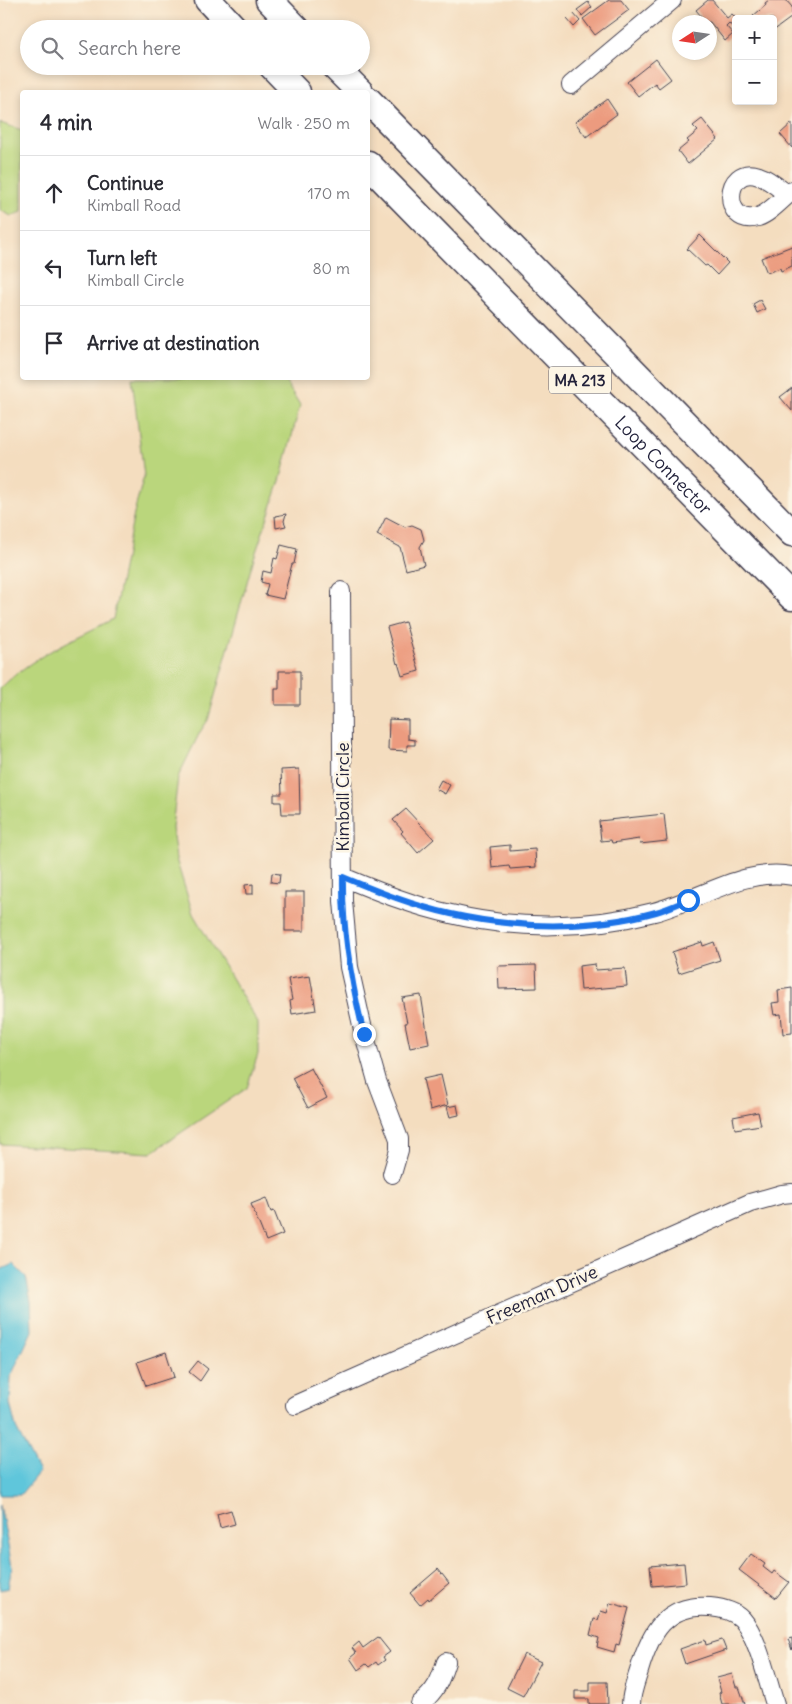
<!DOCTYPE html>
<meta charset="utf-8">
<style>
body{margin:0;font-family:Delius,sans-serif;background:#f7f7f7;color:#2b2b33}
.controls{position:absolute;right:15px;top:15px;display:grid;overflow:hidden;border-radius:5px;box-shadow:0 2px 8px #0003}
.controls button{width:45px;height:45px;display:grid;place-items:center;padding:0;border:0;border-bottom:1px solid #e1e1e2;background:#fff;color:#2b2b33;font:25px sans-serif}
.compass{position:absolute;left:672px;top:15px;width:45px;height:45px;border-radius:50%;background:#fff;box-shadow:0 2px 8px #0003;rotate:258deg}
.stop{position:absolute;width:15px;height:15px;margin:-11px;border:4px solid #1a73e8;border-radius:50%;background:#fff}
.stop.end{background:#1a73e8;border-color:#fff;box-shadow:0 1px 5px #0008}
.list{margin:0;padding:0;list-style:none}
h2{display:flex;justify-content:space-between;align-items:center;height:65px;margin:0;padding:0 20px;font-size:21px}
h2 small{font-size:16px;font-weight:400;color:#7c7c81}
.list li{display:grid;grid-template-columns:32px 1fr auto;gap:15px;align-items:center;box-sizing:border-box;height:75px;padding:0 20px;border-top:1px solid #e1e1e2}
.list b{display:block;font-size:19px;white-space:nowrap}
.list p{margin:0;font-size:16px;white-space:nowrap;color:#7c7c81}
.list em{font-size:16px;font-style:normal;color:#7c7c81}
.icon{flex:none;width:28px;height:28px;fill:none;stroke:currentColor;stroke-width:2;stroke-linecap:round;stroke-linejoin:round}
.map{position:relative;flex:none;width:792px;height:1704px;overflow:hidden}
.search{position:absolute;background:#fff;box-shadow:0 2px 8px #0003;left:20px;top:20px;width:350px;height:55px;display:flex;align-items:center;gap:12px;box-sizing:border-box;padding:0 18px;border-radius:28px;color:#7c7c81;font-size:19px}
.panel{position:absolute;background:#fff;box-shadow:0 2px 8px #0003;left:20px;top:90px;width:350px;height:290px;border-radius:5px}
.map>svg:first-child{display:block}
</style>
<div class="map">
<svg width="792" height="1704" viewBox="0 0 792 1704">
<rect width="100%" height="100%" fill="#fcf5e5"/>
<filter id="ink" filterUnits="userSpaceOnUse"><feTurbulence type="fractalNoise" baseFrequency=".02" numOctaves="2"/><feDisplacementMap in="SourceGraphic" scale="10" xChannelSelector="R" yChannelSelector="G"/><feConvolveMatrix kernelMatrix="1 2 1 2 8 2 1 2 1" color-interpolation-filters="sRGB"/></filter>
<filter id="wash" filterUnits="userSpaceOnUse"><feTurbulence type="fractalNoise" baseFrequency=".0096" numOctaves="4" result="noise"/><feDisplacementMap in="SourceGraphic" scale="20" xChannelSelector="R" yChannelSelector="G"/><feGaussianBlur stdDeviation="1.12" result="paint"/><feColorMatrix in="noise" values="0 0 0 0 0 0 0 0 0 0 0 0 0 0 0 0 0 1.4 0 .05"/><feComposite in="paint" operator="in"/></filter>
<g filter="url(#wash)">
<rect width="100%" height="100%" fill="#f4ddbf"/>
<!-- green -->
<g fill="#bad67c" stroke="#6e7c5c">
<polygon points="0,123 22,130 22,212 11,216 0,210"/>
<path d="M132,378H283L300,405L280,481L253,561L208,720L200,732L178,777L172,828L176,859L193,914L258,1023V1054L247,1088L151,1153L0,1144V689C30,657 75,639 113,619L135,509L144,476Z"/>
</g>
<!-- water -->
<g fill="#5fc6db" stroke="#40748b">
<polygon points="13,1264 26,1277 31,1301 32,1331 11,1376 10,1404 16,1428 39,1472 20,1495 0,1495 0,1270"/>
<polygon points="0,1505 12,1566 8,1588 0,1590"/>
</g>
<g id="blocks">
<!-- building -->
<g fill="#ec9b7f">
<polygon points="609,0 621,0 629,10 595,35 583,19"/>
<polygon points="708,0 712,0 727,18 732,14 737,19 736,31 729,23 726,26 733,34 725,41 710,22 706,22 696,10"/>
<polygon points="769,0 786,0 792,7 792,17 773,31 773,19 755,19 753,16 766,5 765,3"/>
<polygon points="588,2 592,7 582,16 577,10"/>
<polygon points="573,13 580,21 574,27 567,19"/>
<polygon points="656,59 671,79 659,88 655,83 638,96 627,82"/>
<polygon points="607,99 617,114 586,137 575,122"/>
<polygon points="702,119 718,139 688,164 678,151 689,142 687,140 698,131 693,126"/>
<polygon points="792,123 792,148 780,134"/>
<polygon points="700,235 728,263 717,275 707,265 705,266 687,249"/>
<polygon points="792,246 792,266 781,271 780,268 767,273 761,258"/>
<polygon points="760,300 765,309 757,313 753,304"/>
<polygon points="792,388 792,411 780,397"/>
<polygon points="286,514 284,521 286,526 276,528 275,516"/>
<polygon points="386,517 405,527 412,525 421,529 424,540 420,547 424,565 406,570 400,547 377,535"/>
<polygon points="281,545 297,549 294,564 292,564 283,599 265,595 268,584 261,582 263,571 271,573 274,558 277,559"/>
<polygon points="405,622 419,671 402,676 398,663 397,664 387,627"/>
<polygon points="279,671 300,671 300,705 275,705 275,689 279,689"/>
<polygon points="389,719 408,720 408,739 415,740 415,745 407,745 407,751 388,750"/>
<polygon points="299,769 300,814 282,814 281,802 274,802 274,794 282,794 281,770"/>
<polygon points="441,780 450,785 445,794 436,789"/>
<polygon points="406,809 434,839 418,853 401,833 403,831 393,820"/>
<polygon points="664,814 667,841 640,844 639,839 612,843 611,840 601,841 599,821"/>
<polygon points="510,845 510,851 535,849 536,867 510,869 509,866 492,868 490,847"/>
<polygon points="272,873 280,874 279,883 271,882"/>
<polygon points="253,884 253,894 246,894 245,885"/>
<rect x="285" y="892" width="19" height="39"/>
<polygon points="702,942 703,946 714,942 720,960 679,973 672,952"/>
<polygon points="595,964 596,970 625,968 627,986 581,990 579,966"/>
<polygon points="536,965 537,988 499,989 498,966"/>
<polygon points="310,976 316,1010 292,1014 290,1001 292,1000 288,979"/>
<polygon points="792,988 792,1033 783,1034 781,1014 774,1015 772,1003 779,1002 778,990"/>
<polygon points="421,995 429,1044 410,1048 405,1023 407,1023 402,998"/>
<polygon points="311,1068 327,1098 308,1108 292,1078"/>
<polygon points="441,1075 448,1105 430,1110 423,1079"/>
<polygon points="457,1105 459,1115 450,1117 447,1107"/>
<polygon points="758,1112 761,1125 735,1129 733,1117"/>
<polygon points="266,1198 271,1212 274,1211 283,1234 266,1241 251,1204"/>
<polygon points="166,1352 174,1377 146,1386 137,1362"/>
<polygon points="198,1361 208,1369 200,1381 189,1372"/>
<polygon points="231,1510 235,1524 220,1528 217,1514"/>
<polygon points="751,1554 765,1564 763,1567 772,1574 774,1571 789,1582 776,1598 739,1570"/>
<polygon points="684,1563 686,1583 652,1586 650,1566"/>
<polygon points="438,1569 449,1583 429,1600 428,1598 420,1605 410,1593"/>
<polygon points="610,1603 629,1608 619,1645 616,1644 614,1652 597,1647 599,1638 590,1635 594,1619 598,1620 601,1611 607,1613"/>
<polygon points="378,1637 390,1652 383,1657 385,1660 378,1665 376,1662 369,1667 366,1664 358,1670 350,1658 356,1653 352,1648 359,1642 363,1648"/>
<polygon points="792,1638 792,1650 788,1639"/>
<polygon points="705,1640 706,1645 722,1640 726,1650 685,1664 680,1649"/>
<polygon points="524,1654 541,1662 523,1696 507,1688"/>
<polygon points="732,1674 736,1687 739,1687 745,1704 722,1704 719,1693 721,1692 717,1678"/>
<polygon points="590,1682 607,1682 608,1704 589,1704 589,1699 575,1699 575,1691 590,1691"/>
</g>
</g>
</g>
<g filter="url(#ink)">
<use href="#blocks" fill-opacity="0" stroke="#423e4f" stroke-width="1"/>
<g fill="none" stroke-linecap="round" stroke-linejoin="round">
<defs>
<g id="minor">
<polyline points="571,85 672,0"/>
<path d="M788,195C779,188 769,179 759,176C723,163 721,228 758,217C770,213 782,199 792,191"/>
<polyline points="341,591 343,901 349,967 364,1034 377,1081 399,1139 399,1150 392,1174"/>
<path d="M343,877C379,892 414,906 451,914C516,930 589,929 654,912C700,900 744,867 792,876"/>
<polyline points="295,1405 750,1203 782,1194 792,1193"/>
<path d="M420,1704C436,1691 440,1681 446,1662"/>
<path d="M631,1704C631,1693 636,1681 639,1671C650,1633 666,1603 710,1607C721,1608 734,1611 742,1619C758,1637 767,1680 775,1704"/>
</g>
<g id="highway">
<polyline points="208,0 235,29"/>
<polyline points="269,0 297,29"/>
<polyline points="272,66 297,92"/>
<polyline points="334,66 360,92"/>
<polyline points="368,100 792,533"/>
<path id="s1" d="M368,164L792,597"/>
</g>
</defs>
<!-- minor casing -->
<use href="#minor" stroke="#423e4f" stroke-width="20"/>
<!-- highway casing -->
<use href="#highway" stroke="#423e4f" stroke-width="29"/>
<!-- minor -->
<use href="#minor" stroke="#fff" stroke-width="18"/>
<!-- highway -->
<use href="#highway" stroke="#fff" stroke-width="26"/>
</g>
</g>
<g fill="none" stroke-linecap="round" stroke-linejoin="round" filter="url(#ink)">
<!-- route -->
<path stroke="#1a73e8" stroke-width="6" d="M364,1034C351,982 342,931 343,877C379,892 414,906 451,914C517,929 591,930 656,912C667,909 677,904 688,900"/>
</g>
<g text-anchor="middle" stroke-width="5" stroke-linejoin="round" paint-order="stroke">
<!-- shield labels -->
<rect fill="#fcf5e5" stroke="#63616e" stroke-width="1" x="549" y="366.5" width="62" height="27" rx="4"/>
<g font-size="16" font-weight="bold" fill="#22223b">
<text x="580" y="386">MA 213</text>
</g>
<!-- street labels -->
<g font-size="18" fill="#22223b" stroke="#fcf5e5">
<text dy="6" stroke="none"><textPath href="#s1" startOffset="422">Loop Connector</textPath></text>
<text transform="translate(343 797) rotate(-90)" y="6">Kimball Circle</text>
<text transform="translate(542 1295) rotate(-24)" y="6">Freeman Drive</text>
</g>
</g>
</svg>
<div class="controls">
<button>+</button>
<button>−</button>
</div>
<svg class="compass" viewBox="-18 -18 36 36"><path d="M0-13l5 13h-10z" fill="#e53935"/><path d="M0 13l5-13h-10z" fill="#7c7c81"/></svg>
<div class="stop" style="left:688px;top:900px"></div>
<div class="stop end" style="left:364px;top:1034px"></div>
<div class="search"><svg class="icon" aria-label="search" viewBox="0 0 24 24"><circle cx="10" cy="10" r="6"/><path d="M15 15l6 6"/></svg>Search here</div>
<section class="panel">
<h2>4 min<small>Walk · 250 m</small></h2>
<ul class="list">
<li><svg class="icon" aria-label="ahead" viewBox="0 0 24 24"><path d="M12 20V5M6 11l6-6 6 6"/></svg><div><b>Continue</b><p>Kimball Road</p></div><em>170 m</em></li>
<li><svg class="icon" aria-label="left" viewBox="0 0 24 24"><path d="M17 20v-9H6M10 6l-5 5 5 5"/></svg><div><b>Turn left</b><p>Kimball Circle</p></div><em>80 m</em></li>
<li><svg class="icon" aria-label="arrive" viewBox="0 0 24 24"><path d="M6 21V4h12l-3 4 3 4H6"/></svg><div><b>Arrive at destination</b></div></li>
</ul>
</section>
</div>
